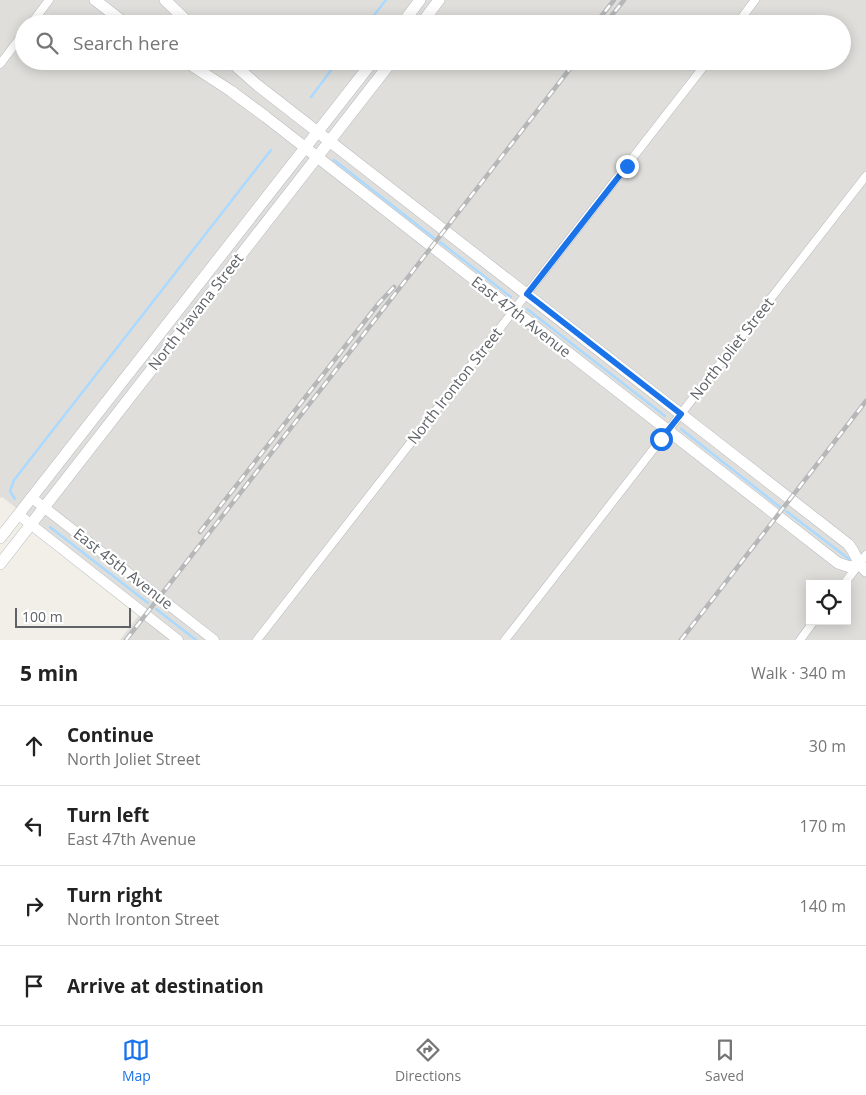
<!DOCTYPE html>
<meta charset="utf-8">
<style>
body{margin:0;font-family:"Open Sans",sans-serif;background:#f2f2f2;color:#222}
.controls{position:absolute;right:15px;bottom:15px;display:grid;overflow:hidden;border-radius:0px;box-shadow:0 2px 12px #0003}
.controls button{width:45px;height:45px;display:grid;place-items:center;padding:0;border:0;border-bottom:1px solid #e0e0e0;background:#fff;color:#222;font:25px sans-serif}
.scale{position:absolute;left:15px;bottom:12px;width:116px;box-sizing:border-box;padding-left:5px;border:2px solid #5f6368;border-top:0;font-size:14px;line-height:18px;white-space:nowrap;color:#5f6368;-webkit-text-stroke:4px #fff;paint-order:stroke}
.stop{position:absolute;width:15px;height:15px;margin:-11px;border:4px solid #1a73e8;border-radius:50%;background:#fff}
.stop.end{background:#1a73e8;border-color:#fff;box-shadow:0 1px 5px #0008}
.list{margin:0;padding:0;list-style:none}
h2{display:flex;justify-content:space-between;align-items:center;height:65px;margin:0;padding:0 20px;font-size:21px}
h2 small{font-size:16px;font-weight:400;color:#767676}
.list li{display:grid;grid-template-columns:32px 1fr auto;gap:15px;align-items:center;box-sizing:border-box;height:80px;padding:0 20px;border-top:1px solid #e0e0e0}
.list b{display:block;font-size:19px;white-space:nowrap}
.list p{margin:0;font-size:16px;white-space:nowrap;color:#767676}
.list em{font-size:16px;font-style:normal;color:#767676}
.icon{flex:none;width:28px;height:28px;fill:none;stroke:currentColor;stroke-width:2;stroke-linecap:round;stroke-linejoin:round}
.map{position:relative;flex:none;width:866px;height:640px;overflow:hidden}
.search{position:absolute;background:#fff;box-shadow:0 2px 12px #0003;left:15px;right:15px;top:15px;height:55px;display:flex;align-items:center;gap:12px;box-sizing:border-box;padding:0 18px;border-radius:28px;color:#767676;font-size:19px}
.sheet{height:385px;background:#fff}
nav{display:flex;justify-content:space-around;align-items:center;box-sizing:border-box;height:70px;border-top:1px solid #e0e0e0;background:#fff;font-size:14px;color:#767676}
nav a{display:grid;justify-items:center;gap:2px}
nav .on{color:#1a73e8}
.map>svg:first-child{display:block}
</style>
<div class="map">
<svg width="866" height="640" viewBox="0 0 866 640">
<rect width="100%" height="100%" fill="#f1efe8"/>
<!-- industrial -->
<path fill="#e0deda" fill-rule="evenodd" d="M0,0H866V640H120L145,607L2,497L0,498ZM24,24H842V61H24ZM810,584H847V621H810Z"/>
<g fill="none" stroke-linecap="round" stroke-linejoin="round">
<!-- stream -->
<g stroke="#aadaff" stroke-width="2.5">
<polyline points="367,24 386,0"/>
<polyline points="311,97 338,61"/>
<polyline points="334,160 434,238"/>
<polyline points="440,242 511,297"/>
<polyline points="527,309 665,416"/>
<polyline points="681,429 780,507"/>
<polyline points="15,499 10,491 14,480 271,150"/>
<polyline points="786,511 849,559"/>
<polyline points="50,527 148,603"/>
<polyline points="156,609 196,640"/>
</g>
<defs>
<g id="minor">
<polyline points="31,24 49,0"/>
<polyline points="737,24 755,0"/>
<polyline points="0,64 24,33"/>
<polyline points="844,584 866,555"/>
<polyline points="257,640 708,61"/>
<polyline points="505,640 866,176"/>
<polyline points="800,640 814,621"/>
</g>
<g id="tertiary">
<polyline points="32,498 214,640"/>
<polyline points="19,515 178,640"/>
</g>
<g id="secondary">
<polyline points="95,0 126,24"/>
<polyline points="165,0 190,24"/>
<polyline points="402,24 420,0"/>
<polyline points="421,24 439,0"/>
<polyline points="185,61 231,91 266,117 838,563 850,567 858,565"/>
<path d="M230,61L256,84L848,544C857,554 856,563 866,571"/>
<polyline points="0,538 373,61"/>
<polyline points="0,564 392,61"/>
</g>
</defs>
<!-- minor casing -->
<use href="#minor" stroke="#b5b8bc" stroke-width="9"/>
<!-- tertiary casing -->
<use href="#tertiary" stroke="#b5b8bc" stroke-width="11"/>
<!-- secondary casing -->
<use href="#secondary" stroke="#b6babf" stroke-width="12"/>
<!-- minor -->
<use href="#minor" stroke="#fff" stroke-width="8"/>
<!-- tertiary -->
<use href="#tertiary" stroke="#fff" stroke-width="10"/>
<!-- secondary -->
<use href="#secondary" stroke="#fff" stroke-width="11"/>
<defs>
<g id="rail">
<polyline points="595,24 614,0"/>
<polyline points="605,24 624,0"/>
<polyline points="200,532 379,303 394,287"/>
<polyline points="126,640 576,61"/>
<polyline points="681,640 866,401"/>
</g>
</defs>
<!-- rail casing -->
<use href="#rail" stroke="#b6b7b8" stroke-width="4.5"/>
<!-- rail -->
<use href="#rail" stroke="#fff" stroke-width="2.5" stroke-dasharray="8" stroke-linecap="butt"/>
</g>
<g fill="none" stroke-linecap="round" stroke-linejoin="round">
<!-- route -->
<polyline stroke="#1a73e8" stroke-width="6" points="627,166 527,294 681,414 661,439"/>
</g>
<g text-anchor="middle" stroke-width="4.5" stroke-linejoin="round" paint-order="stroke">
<!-- street labels -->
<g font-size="15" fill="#5f6368" stroke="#fff">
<text transform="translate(196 312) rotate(-52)" y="5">North Havana Street</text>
<text transform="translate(521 317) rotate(38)" y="5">East 47th Avenue</text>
<text transform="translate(732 349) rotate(-52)" y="5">North Joliet Street</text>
<text transform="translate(455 386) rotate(-52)" y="5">North Ironton Street</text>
<text transform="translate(123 569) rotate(38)" y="5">East 45th Avenue</text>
</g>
</g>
</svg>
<div class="controls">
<button><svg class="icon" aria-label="locate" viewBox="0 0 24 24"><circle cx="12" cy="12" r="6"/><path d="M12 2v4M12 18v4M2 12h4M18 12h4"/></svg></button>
</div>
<div class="scale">100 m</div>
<div class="stop" style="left:661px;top:439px"></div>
<div class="stop end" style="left:627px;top:166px"></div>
<div class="search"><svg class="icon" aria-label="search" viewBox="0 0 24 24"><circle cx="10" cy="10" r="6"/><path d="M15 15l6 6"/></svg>Search here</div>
</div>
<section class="sheet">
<h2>5 min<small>Walk · 340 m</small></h2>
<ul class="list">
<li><svg class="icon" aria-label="ahead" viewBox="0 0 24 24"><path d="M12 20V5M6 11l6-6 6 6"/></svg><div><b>Continue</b><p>North Joliet Street</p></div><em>30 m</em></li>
<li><svg class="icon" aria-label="left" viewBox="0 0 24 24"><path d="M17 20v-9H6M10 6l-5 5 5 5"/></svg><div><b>Turn left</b><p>East 47th Avenue</p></div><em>170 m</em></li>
<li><svg class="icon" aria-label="right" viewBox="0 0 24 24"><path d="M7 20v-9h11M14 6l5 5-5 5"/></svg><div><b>Turn right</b><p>North Ironton Street</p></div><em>140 m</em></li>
<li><svg class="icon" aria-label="arrive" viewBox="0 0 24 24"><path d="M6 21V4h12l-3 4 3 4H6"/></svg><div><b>Arrive at destination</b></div></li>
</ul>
</section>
<nav>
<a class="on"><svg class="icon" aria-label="map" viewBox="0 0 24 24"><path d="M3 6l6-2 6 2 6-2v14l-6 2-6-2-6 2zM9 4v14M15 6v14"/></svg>Map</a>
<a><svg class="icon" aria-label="directions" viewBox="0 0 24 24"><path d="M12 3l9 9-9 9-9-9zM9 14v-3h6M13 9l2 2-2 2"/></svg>Directions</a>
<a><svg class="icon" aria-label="saved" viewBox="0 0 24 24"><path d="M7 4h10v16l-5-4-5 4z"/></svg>Saved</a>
</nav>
